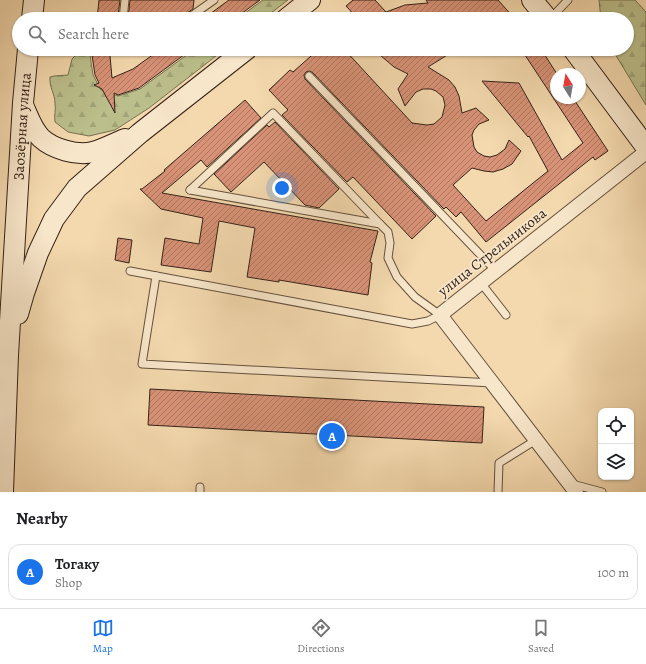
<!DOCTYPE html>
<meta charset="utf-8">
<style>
body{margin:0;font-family:Alegreya,serif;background:#f2f2f2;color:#202124}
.controls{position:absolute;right:12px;bottom:12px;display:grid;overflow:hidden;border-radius:8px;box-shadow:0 1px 3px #0004}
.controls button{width:36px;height:36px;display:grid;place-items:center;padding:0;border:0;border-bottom:1px solid #e0e0e0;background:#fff;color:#202124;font:20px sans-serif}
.compass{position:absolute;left:550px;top:68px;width:36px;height:36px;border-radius:50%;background:#fff;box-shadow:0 1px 3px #0004;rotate:349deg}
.you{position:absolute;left:282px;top:188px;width:14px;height:14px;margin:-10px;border:3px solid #fff;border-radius:50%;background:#1a73e8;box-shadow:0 0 0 6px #1a73e833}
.badge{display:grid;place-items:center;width:26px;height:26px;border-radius:50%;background:#1a73e8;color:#fff;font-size:13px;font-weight:700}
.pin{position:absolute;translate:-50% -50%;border:2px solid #fff;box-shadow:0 1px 4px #0006}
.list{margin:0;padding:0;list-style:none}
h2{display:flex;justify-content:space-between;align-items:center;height:52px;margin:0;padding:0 16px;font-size:17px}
h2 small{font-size:13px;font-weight:400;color:#757577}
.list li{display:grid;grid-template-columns:26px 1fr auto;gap:12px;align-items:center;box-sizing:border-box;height:56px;margin:0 8px 8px;padding:0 8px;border:1px solid #e0e0e0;border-radius:12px}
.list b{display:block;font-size:15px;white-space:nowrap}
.list p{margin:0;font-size:13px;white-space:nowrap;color:#757577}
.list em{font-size:13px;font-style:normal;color:#757577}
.icon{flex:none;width:22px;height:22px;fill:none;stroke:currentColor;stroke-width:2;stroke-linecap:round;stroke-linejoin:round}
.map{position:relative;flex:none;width:646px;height:492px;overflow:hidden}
.search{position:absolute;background:#fff;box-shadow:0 1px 3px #0004;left:12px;right:12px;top:12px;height:44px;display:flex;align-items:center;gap:10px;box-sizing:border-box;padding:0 14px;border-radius:22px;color:#757577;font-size:15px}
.sheet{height:116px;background:#fff}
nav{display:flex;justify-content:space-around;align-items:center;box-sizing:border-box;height:56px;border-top:1px solid #e0e0e0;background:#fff;font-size:11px;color:#757577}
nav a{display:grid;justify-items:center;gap:2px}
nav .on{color:#1a73e8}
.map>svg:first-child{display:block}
</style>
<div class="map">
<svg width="646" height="492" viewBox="0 0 646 492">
<defs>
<pattern id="forest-firs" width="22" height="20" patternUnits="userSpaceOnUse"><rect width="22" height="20" fill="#bbbf8b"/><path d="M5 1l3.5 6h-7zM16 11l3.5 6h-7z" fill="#a1a477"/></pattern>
<pattern id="building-hatch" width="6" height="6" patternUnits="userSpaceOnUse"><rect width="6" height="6" fill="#d89277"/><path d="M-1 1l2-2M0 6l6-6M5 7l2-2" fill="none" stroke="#b07761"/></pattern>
</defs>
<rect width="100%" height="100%" fill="#f4d9ae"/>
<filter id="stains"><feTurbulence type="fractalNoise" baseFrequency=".005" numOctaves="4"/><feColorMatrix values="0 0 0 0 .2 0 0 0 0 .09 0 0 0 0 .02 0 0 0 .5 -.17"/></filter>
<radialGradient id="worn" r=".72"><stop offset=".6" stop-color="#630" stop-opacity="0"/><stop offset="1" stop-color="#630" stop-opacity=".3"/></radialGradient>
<!-- forest -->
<g fill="url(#forest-firs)" stroke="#787051">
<polygon points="263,0 288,0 263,19 237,19"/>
<polygon points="599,0 635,0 646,12 646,105 612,49 627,49 627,19 601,19"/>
<path d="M195,49H225L149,108L115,130L89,136L68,132L55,122C54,115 56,110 55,103C55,94 49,87 50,77L54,76L68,75L72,59L79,52L88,53L90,55L93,75L101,90L118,96L140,89Z"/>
</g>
<!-- building -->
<g fill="url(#building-hatch)" stroke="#342217">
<polygon points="99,0 120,0 118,16 114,16 114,19 97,19"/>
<polygon points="130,0 194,0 193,9 184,15 182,19 140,19 128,18"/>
<polygon points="229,0 260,0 234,19 203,19"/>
<polygon points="353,0 375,0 386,12 405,5 428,3 426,0 498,0 515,19 358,19 346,6"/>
<polygon points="93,49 110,49 110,56 112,78 133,69 161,49 192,49 139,88 118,95 114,93 115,113 102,89 94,85 99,83 95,75 92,55"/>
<polygon points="319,49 344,49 413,124 412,123 427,125 434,124 442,117 445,105 443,97 436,91 431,89 423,89 416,92 405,106 398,89 408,74 394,67 373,49 457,49 428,67 449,80 455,87 459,96 462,113 476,108 489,120 479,124 474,130 472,135 474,147 477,152 484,156 490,157 497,155 505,149 509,140 521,151 512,164 503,169 493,172 484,171 472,168 453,185 486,221 548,171 529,136 528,137 482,81 519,83 562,160 583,143 521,49 541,49 557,74 556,74 556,98 573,98 608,151 595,160 593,157 486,242 461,212 456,217 446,207 444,209 313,73 310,71 306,72 304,75 305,79 436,216 412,239 353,177 347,182 282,115 288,110 269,90 290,70 293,72"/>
<polygon points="245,100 261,118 207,167 201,160 162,193 378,231 370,262 372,263 368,295 279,280 279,282 247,277 255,228 219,221 211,272 161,265 165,238 199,244 203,218 161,209 140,189 142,189 165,171 164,170"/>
<polygon points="275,122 339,189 319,208 305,205 264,162 231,192 214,174 267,125 269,127"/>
<polygon points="118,238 132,240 129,263 115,260"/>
<polygon points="150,389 484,407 482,443 148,425"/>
</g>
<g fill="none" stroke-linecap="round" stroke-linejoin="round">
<defs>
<g id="lane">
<polyline points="123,19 125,0"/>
<polyline points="187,19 214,0"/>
<polyline points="550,19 568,0"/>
<polyline points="123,49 124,51 133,51 140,49"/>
<polyline points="309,76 496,271"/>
<polyline points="190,190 380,224 388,232 390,243 388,258 397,277 415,297 440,315"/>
<polyline points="190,190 273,113 380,224"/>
<polyline points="130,271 412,324 428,321 440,315"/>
<polyline points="156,276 142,364 492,383"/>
<polyline points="481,283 506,315"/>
<polyline points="572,484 602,492"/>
<polyline points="200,492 200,487"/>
<polyline points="498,492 499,463 536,440"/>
</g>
<polyline id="street" points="576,492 440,315 646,152"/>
<g id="secondary">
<polyline points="532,0 548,19"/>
<polyline points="32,19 34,0"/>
<polyline points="286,19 310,0"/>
<polyline points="573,49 646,147"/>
<path d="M23,105C28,116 32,129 41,138C53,149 77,156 93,152C104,149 115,143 125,139"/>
<polyline points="18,314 24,293 38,253 54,219 77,188 140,133 247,49"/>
<path id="s1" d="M3,492L8,355L23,103L28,49"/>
</g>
</defs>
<!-- lane casing -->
<use href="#lane" stroke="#64503d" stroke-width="9"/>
<!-- street casing -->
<use href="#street" stroke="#64503d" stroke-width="16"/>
<!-- secondary casing -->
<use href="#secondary" stroke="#342217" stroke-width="22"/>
<!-- lane -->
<use href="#lane" stroke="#f8e6ca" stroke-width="7"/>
<!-- street -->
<use href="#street" stroke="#f8e6ca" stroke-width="14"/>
<!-- secondary -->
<use href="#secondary" stroke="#f8e6ca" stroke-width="20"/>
</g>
<g text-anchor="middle" stroke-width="3.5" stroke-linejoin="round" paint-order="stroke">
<!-- street labels -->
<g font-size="15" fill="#342217" stroke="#f8e6ca">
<text dy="5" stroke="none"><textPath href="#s1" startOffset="366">Заозёрная улица</textPath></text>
<text transform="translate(492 252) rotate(-38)" y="5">улица Стрельникова</text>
</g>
</g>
<rect width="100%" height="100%" filter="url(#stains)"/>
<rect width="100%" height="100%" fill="url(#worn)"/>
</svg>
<div class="controls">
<button><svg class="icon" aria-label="locate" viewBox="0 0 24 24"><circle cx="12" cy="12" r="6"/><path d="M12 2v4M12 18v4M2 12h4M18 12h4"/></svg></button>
<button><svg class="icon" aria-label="layers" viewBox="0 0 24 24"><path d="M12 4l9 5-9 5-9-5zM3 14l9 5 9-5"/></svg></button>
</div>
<svg class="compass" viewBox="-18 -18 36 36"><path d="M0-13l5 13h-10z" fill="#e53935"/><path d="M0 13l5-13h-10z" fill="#757577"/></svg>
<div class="you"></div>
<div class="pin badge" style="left:332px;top:436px">A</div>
<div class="search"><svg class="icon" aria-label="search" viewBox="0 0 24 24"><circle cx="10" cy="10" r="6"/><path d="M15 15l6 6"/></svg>Search here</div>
</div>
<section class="sheet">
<h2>Nearby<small></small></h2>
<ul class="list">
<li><span class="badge">A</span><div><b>Тогаку</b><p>Shop</p></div><em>100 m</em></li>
</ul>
</section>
<nav>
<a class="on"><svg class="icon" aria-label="map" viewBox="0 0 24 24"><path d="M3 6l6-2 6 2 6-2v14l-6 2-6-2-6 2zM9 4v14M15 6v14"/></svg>Map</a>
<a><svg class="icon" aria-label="directions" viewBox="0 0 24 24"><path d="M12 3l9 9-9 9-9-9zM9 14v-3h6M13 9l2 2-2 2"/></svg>Directions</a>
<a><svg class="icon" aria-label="saved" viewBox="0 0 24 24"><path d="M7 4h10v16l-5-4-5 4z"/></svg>Saved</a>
</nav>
